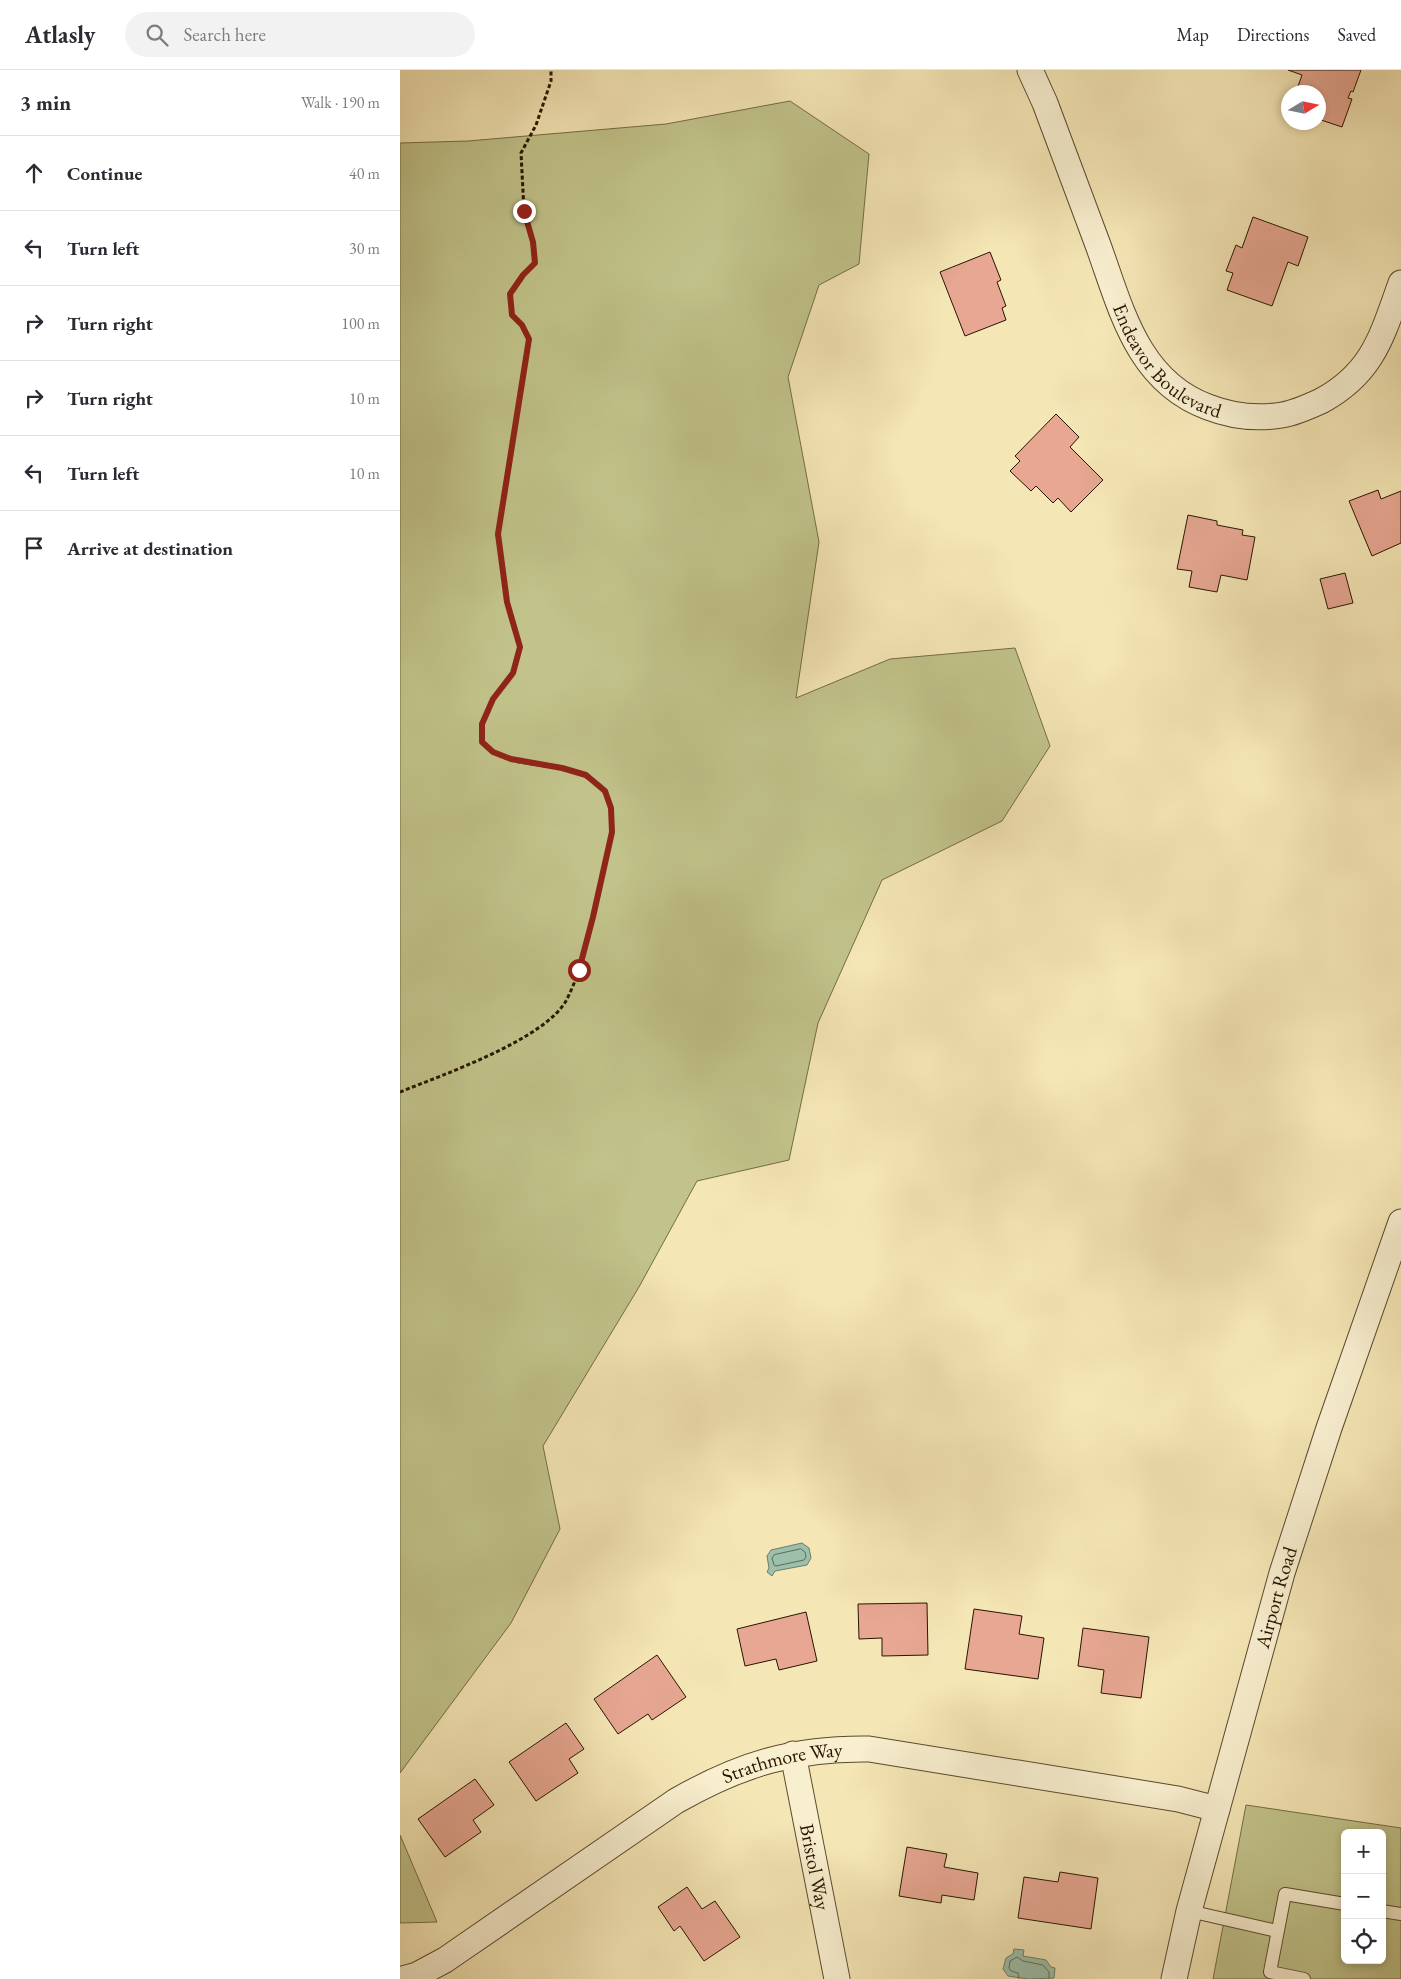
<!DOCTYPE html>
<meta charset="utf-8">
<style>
body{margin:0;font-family:"EB Garamond",serif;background:#f2f2f3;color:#2b2b33}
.controls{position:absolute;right:15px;bottom:15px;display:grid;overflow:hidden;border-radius:8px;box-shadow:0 2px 8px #0003}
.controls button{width:45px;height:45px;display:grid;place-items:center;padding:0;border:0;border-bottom:1px solid #e1e1e2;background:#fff;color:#2b2b33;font:25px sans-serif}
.compass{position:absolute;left:881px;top:15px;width:45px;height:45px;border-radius:50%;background:#fff;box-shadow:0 2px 8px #0003;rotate:80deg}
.stop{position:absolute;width:15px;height:15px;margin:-11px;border:4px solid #8f2418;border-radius:50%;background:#fff}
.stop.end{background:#8f2418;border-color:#fff;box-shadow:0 1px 5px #0008}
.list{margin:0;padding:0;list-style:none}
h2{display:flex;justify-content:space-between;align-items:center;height:65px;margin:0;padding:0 20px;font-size:21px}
h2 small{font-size:16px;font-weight:400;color:#7c7c81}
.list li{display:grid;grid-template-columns:32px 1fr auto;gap:15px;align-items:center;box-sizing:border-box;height:75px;padding:0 20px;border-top:1px solid #e1e1e2}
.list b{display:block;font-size:19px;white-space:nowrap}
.list em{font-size:16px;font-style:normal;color:#7c7c81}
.icon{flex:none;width:28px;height:28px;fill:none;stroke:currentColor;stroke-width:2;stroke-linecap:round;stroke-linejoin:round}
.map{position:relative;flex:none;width:1001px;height:1909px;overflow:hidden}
header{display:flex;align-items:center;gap:30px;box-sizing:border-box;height:70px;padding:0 25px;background:#fff;border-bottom:1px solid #e1e1e2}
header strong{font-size:24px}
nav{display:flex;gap:28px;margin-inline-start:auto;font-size:18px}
.search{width:350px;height:45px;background:#f2f2f3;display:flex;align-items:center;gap:12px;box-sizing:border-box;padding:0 18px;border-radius:28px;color:#7c7c81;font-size:19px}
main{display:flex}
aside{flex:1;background:#fff}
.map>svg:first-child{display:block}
</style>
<header>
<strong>Atlasly</strong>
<div class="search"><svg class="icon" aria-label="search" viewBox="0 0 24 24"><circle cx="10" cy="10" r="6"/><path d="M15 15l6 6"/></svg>Search here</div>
<nav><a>Map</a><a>Directions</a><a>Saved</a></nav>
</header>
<main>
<aside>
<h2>3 min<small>Walk · 190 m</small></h2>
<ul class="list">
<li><svg class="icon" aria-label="ahead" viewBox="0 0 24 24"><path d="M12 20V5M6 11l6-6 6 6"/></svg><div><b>Continue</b></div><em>40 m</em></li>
<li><svg class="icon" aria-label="left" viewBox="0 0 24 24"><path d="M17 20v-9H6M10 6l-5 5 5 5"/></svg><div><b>Turn left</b></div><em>30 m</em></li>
<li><svg class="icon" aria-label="right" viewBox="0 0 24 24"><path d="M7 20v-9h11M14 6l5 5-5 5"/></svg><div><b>Turn right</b></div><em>100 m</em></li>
<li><svg class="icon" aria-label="right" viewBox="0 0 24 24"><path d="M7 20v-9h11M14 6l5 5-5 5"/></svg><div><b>Turn right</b></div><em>10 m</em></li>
<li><svg class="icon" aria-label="left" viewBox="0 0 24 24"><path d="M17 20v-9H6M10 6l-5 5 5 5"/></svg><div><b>Turn left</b></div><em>10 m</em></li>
<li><svg class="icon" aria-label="arrive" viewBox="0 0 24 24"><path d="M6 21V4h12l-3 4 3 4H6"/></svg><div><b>Arrive at destination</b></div></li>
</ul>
</aside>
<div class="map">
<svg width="1001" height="1909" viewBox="0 0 1001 1909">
<rect width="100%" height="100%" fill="#f5e6b5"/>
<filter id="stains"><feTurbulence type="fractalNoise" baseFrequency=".004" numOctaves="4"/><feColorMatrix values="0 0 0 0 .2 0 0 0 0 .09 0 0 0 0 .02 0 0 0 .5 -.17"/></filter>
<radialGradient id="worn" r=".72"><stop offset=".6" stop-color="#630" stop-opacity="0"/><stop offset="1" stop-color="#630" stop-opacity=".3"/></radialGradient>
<!-- green -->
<g fill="#c1c38a" stroke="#746c46" fill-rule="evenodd">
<polygon points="390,31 469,84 459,194 419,215 388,307 419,472 396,628 490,589 615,578 650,676 602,751 482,810 418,953 389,1090 297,1111 239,1217 143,1376 160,1459 111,1553 0,1703 0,73 68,71 266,54"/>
<path d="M846,1735L1001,1758V1909H813ZM945,1763H982V1890H945Z"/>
<polygon points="0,1765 37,1852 0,1853"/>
</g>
<!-- water -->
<g fill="#9cc0ac" stroke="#6e7c68">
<polygon points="402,1473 409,1478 411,1488 407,1495 375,1501 372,1506 367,1502 369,1498 367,1486 371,1480"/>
<polygon points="614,1879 624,1880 623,1886 646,1890 651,1897 655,1898 654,1908 628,1909 608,1906 603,1899 606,1888 613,1884"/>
</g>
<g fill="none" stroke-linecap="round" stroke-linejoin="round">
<!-- shore -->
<g stroke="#626a56" stroke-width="1">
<polygon points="401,1479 405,1482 406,1487 404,1490 376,1496 374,1495 372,1488 374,1485"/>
<polyline points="619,1909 618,1903 611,1901 609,1898 610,1891 617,1887 623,1891 643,1895 649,1902 649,1909"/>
</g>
</g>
<!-- building -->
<g fill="#e7a792" stroke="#281501">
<polygon points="888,0 961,0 953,22 951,21 948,28 952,29 942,57 918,49 918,22 896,22 902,5"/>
<polygon points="853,147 908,167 898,196 888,192 872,236 827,220 833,203 826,201 836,175 842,178"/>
<polygon points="590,182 601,210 597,212 606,236 602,238 606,250 565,266 540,202"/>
<polygon points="656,344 679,367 670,377 703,410 671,442 658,428 653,433 636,416 631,421 610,401 620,391 615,386"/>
<polygon points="978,420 981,429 1001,421 1001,473 972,486 949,431"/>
<polygon points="788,445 817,451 817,455 843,460 842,465 855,467 847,510 821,505 817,522 789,517 792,501 777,499"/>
<polygon points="945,503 953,533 928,539 920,509"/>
<polygon points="527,1533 528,1585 482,1586 482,1568 459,1569 458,1534"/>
<polygon points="574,1539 622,1546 619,1564 644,1568 638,1609 565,1599"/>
<polygon points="406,1542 417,1591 379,1600 376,1589 345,1596 337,1559"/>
<polygon points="683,1558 749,1567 741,1628 701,1623 704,1600 678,1596"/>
<polygon points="257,1585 286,1627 252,1650 248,1644 218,1664 194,1629"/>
<polygon points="166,1653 184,1679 169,1689 178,1703 136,1731 109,1692"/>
<polygon points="75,1709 94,1735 73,1750 81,1762 45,1787 18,1749"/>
<polygon points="507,1777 547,1784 544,1797 578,1803 574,1830 542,1825 541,1833 499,1826"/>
<polygon points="660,1802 698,1808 691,1859 618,1848 624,1807 658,1812"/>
<polygon points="287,1817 302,1839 315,1831 340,1867 304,1891 280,1856 274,1861 258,1837"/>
</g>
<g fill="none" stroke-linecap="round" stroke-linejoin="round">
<defs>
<g id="lane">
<polyline points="789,1841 877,1861"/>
<polyline points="982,1841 1001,1844"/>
<polyline points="904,1909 870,1902 885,1824 945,1834"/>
</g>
<g id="street">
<path id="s1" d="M630,0L645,33C663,80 680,128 698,175C721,238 737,311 808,337C831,346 857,349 882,345C895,343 908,337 921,331C973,303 982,266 1001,213"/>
<path id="s2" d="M393,1684L437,1909"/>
<path id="s3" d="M3,1909L17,1905L45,1890L276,1731C341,1694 394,1678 469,1679L778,1729L817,1739"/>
<path id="s4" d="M774,1909L789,1841L882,1503L929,1358L1001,1152"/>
</g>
</defs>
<!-- lane casing -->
<use href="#lane" stroke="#5b492e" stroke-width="14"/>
<!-- street casing -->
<use href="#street" stroke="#5b492e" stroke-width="27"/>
<!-- path -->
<path stroke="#281501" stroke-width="3" stroke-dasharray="4 2.5" stroke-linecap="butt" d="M0,1022C42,1005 147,969 167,929C187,889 194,841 204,797C209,777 220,738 203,720C173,688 129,702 94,683C90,680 86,676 83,673L82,654L93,629L113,603L120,577L107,532L98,464L129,269L123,255L112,245L111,224L123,205L135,193L133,172L124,141L121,83L136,55L151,11V0"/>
<!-- lane -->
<use href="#lane" stroke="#f8efcf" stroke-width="12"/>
<!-- street -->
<use href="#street" stroke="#f8efcf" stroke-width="25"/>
</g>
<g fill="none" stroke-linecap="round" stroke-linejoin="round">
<!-- route -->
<polyline stroke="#8f2418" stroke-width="6" points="124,141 133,172 135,193 123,205 110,224 112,245 122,255 129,269 98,464 107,532 120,577 113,603 93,629 82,654 82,672 93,682 111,689 162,698 186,705 205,721 211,738 212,762 193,847 179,900"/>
</g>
<g text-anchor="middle" stroke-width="4" stroke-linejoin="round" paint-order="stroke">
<!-- street labels -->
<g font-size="20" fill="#281501" stroke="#f8efcf">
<text dy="7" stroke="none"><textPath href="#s1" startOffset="328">Endeavor Boulevard</textPath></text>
<text dy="7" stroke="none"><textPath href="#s4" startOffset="395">Airport Road</textPath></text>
<text dy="7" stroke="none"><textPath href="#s3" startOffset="441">Strathmore Way</textPath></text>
<text dy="7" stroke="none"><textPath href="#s2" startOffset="115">Bristol Way</textPath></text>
</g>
</g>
<rect width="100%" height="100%" filter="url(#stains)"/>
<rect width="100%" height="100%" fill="url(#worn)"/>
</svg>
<div class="controls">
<button>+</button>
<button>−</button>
<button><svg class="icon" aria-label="locate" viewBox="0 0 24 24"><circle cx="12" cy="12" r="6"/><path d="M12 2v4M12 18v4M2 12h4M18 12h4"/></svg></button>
</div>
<svg class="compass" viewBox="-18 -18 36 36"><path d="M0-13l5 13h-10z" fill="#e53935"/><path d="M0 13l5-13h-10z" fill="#7c7c81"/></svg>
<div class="stop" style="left:179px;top:900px"></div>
<div class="stop end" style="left:124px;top:141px"></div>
</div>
</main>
